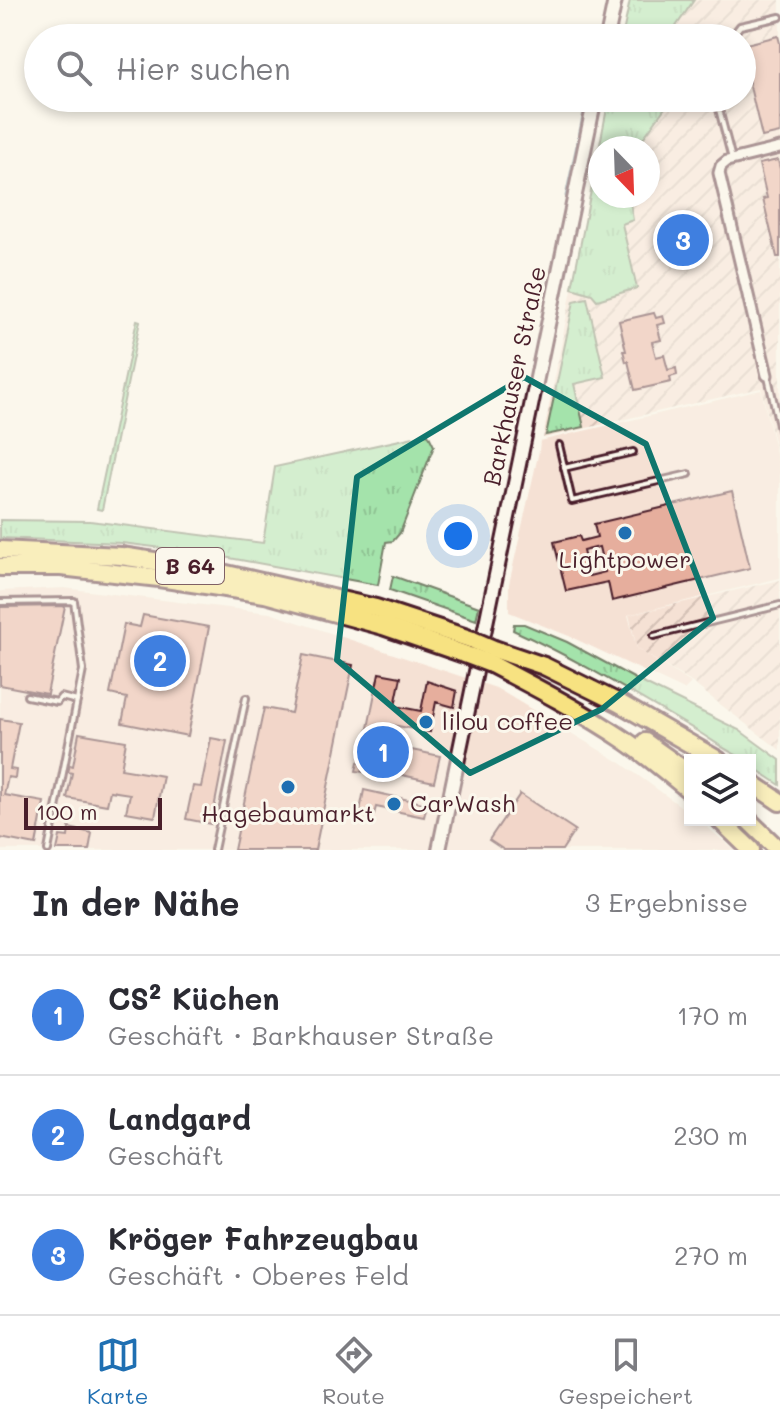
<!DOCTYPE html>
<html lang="de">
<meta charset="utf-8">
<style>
body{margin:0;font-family:Mali,sans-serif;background:#f2f2f3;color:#2b2b33}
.controls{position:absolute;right:24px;bottom:24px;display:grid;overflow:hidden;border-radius:0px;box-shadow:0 4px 12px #0003}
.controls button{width:72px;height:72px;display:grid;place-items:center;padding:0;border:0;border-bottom:2px solid #e1e1e2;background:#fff;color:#2b2b33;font:40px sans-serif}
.compass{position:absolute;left:588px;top:136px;width:72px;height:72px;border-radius:50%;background:#fff;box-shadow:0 4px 12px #0003;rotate:157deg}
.scale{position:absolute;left:24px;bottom:20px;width:138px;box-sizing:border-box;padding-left:8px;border:4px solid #4a1f2b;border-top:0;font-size:22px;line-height:28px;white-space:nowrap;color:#4a1f2b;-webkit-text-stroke:6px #fbf7ec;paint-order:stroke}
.you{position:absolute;left:458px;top:536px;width:28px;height:28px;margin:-20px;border:6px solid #fff;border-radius:50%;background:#1a73e8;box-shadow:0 0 0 12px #1a73e833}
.badge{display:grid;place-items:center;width:52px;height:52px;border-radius:50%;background:#1f6fb2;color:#fff;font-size:26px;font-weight:700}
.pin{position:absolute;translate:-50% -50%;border:4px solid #fff;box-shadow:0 2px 8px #0006}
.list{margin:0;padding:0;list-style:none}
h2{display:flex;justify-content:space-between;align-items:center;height:104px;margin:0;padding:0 32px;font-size:34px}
h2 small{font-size:26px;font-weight:400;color:#7c7c81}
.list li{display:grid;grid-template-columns:52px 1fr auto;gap:24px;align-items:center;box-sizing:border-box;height:120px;padding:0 32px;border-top:2px solid #e1e1e2}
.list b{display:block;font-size:30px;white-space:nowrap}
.list p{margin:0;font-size:26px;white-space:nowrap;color:#7c7c81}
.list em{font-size:26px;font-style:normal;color:#7c7c81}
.icon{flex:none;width:44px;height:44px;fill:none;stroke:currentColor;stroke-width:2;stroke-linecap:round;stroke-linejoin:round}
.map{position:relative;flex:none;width:780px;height:850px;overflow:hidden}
.search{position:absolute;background:#fff;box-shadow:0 4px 12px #0003;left:24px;right:24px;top:24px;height:88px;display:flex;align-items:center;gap:20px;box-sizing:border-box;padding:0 28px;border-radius:44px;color:#7c7c81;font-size:30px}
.sheet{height:464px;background:#fff}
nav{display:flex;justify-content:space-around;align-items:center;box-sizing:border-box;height:112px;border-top:2px solid #e1e1e2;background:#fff;font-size:22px;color:#7c7c81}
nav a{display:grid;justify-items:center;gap:4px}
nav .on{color:#1f6fb2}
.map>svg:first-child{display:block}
</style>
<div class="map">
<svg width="780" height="850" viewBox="0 0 780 850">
<defs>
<pattern id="industrial-furrows" width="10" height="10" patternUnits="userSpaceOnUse" patternTransform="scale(2)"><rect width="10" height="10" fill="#f5e1d4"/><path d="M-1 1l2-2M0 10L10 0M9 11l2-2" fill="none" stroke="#d4c1b6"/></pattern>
<pattern id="grass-tufts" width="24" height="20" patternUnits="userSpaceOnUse" patternTransform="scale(2)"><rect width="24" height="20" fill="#a4e3ab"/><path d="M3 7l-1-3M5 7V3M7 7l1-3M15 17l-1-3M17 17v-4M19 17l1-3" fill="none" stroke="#8fc293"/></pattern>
</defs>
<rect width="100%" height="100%" fill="#fbf7ec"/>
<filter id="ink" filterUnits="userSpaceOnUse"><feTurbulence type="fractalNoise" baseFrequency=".0125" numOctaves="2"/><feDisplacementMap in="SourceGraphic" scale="16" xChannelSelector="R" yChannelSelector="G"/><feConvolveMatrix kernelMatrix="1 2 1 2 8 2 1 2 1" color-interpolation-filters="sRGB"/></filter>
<g filter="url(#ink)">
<!-- built -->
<g fill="#f5e1d4">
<polygon points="761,390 780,470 780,578 628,615 637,649 691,683 684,690 569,636 509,612 509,584 539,451 540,441"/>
<polygon points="64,588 270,613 496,688 621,763 690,813 690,820 699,820 734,850 0,850 0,591"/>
</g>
<!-- industrial -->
<g fill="url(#industrial-furrows)" fill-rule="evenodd">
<path d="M694,0H780V466L761,388L543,438L609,98H742V38H668ZM600,148H648V196H600ZM573,301L605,377L574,384L546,434Z"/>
<polygon points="780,580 780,750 691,682 637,649 629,615"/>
</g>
<!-- grass -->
<g fill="url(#grass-tufts)" stroke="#77816b" stroke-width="2">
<polygon points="630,0 694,0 668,38 622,38"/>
<polygon points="609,98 672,98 636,148 600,148 600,196 629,196 633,220 622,224 637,288 597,300 592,294 572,288"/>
<polygon points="587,298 605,377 574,384 584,427 546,435 574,301"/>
<polygon points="137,320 140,321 102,510 97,509"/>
<polygon points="428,434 434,446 400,533 393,541 386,542 378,585 202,553 122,543 0,538 0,520 90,521 263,543 275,467"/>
<polygon points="393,576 479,607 476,620 390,590"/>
<path d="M514,624H524L567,642L639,681L739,730L780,760V785L750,765V760C739,760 709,738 697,731C637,696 577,659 513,630Z"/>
</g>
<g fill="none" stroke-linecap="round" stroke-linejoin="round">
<!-- stream -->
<g stroke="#728f9f" stroke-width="3">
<polyline points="600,38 608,0"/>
<polyline points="566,196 587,98"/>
</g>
</g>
<!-- building -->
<g fill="#e6ae9d" stroke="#4a1f2b" stroke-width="2" fill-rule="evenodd">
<polygon points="778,36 780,43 780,133 762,137 742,53 742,45"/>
<polygon points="778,160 780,169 780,257 777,257 763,199 767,198 759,164"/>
<polygon points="694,222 701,252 672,259 665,229"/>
<polygon points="654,313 656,318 663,316 665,323 657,325 661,340 652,342 656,357 664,355 668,370 676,368 677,375 670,377 671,382 635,390 628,361 626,362 624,354 623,351 626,351 619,321"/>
<path d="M732,491L750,568L612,601L608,582L566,591L554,542L579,536L581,541L597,537L594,524ZM599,547L605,572L589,576L583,551Z"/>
<polygon points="65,606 47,694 0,685 0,607"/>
<polygon points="143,615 209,627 188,736 122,723 127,698 110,694 124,624 140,627"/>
<polygon points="303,655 353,665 315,850 234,850 264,708 291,713"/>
<polygon points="379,673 401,677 395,706 421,711 427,681 457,691 454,707 436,702 430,732 392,725 388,745 440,756 434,782 365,767 363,772 356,771 358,762 361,763"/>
<polygon points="0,719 19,722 10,769 16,770 15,778 8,777 4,795 44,802 36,845 0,838"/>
<polygon points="79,733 126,741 121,769 163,776 155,817 126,812 130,794 110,791 107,805 67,798 72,773 68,772 70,765 73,766"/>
<polygon points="211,738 227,741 211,824 186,819 193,786 201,787"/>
<polygon points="364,790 427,804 424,817 376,807 374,814 360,811"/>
<polygon points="520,794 575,830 562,850 504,850 489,840"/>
<polygon points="69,828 92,833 89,850 57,850 60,836 68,837"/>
</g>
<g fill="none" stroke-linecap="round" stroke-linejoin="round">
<defs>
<g id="lane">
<polyline points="731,38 740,26 780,17"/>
<polyline points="716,98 732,159"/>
<polyline points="768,377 780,430"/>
<polyline points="559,445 572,501 689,474"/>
<polyline points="564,468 633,452"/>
<polyline points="0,602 74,601 83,670 48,850"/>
<polyline points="654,636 780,605"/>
<polyline points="27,696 57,702 61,697 77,701"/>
<polyline points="214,850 246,698"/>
</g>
<polyline id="street" points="767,375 719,173 721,166 727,161 780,148"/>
<g id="secondary">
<polyline points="607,38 615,0"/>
<polyline points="439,850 595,98"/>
</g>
<g id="highway">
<polyline points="0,550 121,556 200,568 376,608 473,640"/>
<polyline points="0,567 61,567 159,578 265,594 383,626 470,656"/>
<polyline points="494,649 544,666 619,703 718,760"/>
<path d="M491,664C537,688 583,712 626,741C648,756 669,774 690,791"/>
<polyline points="645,742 690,774"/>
<polyline points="750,782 780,802"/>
<polyline points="720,820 751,850"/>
<polyline points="748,820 779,850"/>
</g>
</defs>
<!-- lane casing -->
<use href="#lane" stroke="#4a1f2b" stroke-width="10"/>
<!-- street casing -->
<use href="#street" stroke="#4a1f2b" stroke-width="15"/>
<!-- secondary casing -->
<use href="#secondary" stroke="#4a1f2b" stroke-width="18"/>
<!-- highway casing -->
<use href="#highway" stroke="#4a1f2b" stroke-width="22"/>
<!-- lane -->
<use href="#lane" stroke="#fbf7ec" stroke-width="4"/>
<!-- street -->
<use href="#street" stroke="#fbf7ec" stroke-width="9"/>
<!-- secondary -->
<use href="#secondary" stroke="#fbf7ec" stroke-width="12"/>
<!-- highway -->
<use href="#highway" stroke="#f7e281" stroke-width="16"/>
<defs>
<g id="highway-bridge">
<polyline points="473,640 494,649"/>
<polyline points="470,656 491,664"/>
</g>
</defs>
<!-- highway-bridge casing -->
<use href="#highway-bridge" stroke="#4a1f2b" stroke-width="22" stroke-linecap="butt"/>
<!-- highway-bridge -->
<use href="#highway-bridge" stroke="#f7e281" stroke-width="16"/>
</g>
</g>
<!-- marked area -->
<path d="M0 0H780V850H0ZM524,377L646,444L713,618L602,709L470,773L337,660L357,477Z" fill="#fbf7ec" fill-opacity=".55" fill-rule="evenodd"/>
<path fill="none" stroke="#0f766e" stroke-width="6" stroke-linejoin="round" d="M524,377L646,444L713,618L602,709L470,773L337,660L357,477Z"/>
<!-- markers -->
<g fill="#1f6fb2" stroke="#fbf7ec" stroke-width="3">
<circle cx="625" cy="533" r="8"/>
<circle cx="426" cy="722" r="8"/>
<circle cx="288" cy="787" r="8"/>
<circle cx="394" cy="804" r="8"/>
</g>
<g text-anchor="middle" stroke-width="6" stroke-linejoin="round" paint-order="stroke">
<!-- shield labels -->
<rect fill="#fbf7ec" stroke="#7f6065" stroke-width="2" x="156" y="548" width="68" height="36" rx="6"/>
<g font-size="22" font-weight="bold" fill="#4a1f2b">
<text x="190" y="574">B 64</text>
</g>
<!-- street labels -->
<g font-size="24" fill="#4a1f2b" stroke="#fbf7ec">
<text transform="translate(515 376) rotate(-78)" y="8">Barkhauser Straße</text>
</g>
<!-- poi labels -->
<g font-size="24" fill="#4a1f2b" stroke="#fbf7ec">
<text x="625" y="568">Lightpower</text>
<text x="442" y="730" text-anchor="start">lilou coffee</text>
<text x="410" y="812" text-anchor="start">CarWash</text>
<text x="288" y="822">Hagebaumarkt</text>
</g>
</g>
</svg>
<div class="controls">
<button><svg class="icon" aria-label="layers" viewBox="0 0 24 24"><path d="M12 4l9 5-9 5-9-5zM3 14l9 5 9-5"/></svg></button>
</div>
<svg class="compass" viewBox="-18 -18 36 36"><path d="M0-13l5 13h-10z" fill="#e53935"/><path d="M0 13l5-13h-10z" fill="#7c7c81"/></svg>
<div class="scale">100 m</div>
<div class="you"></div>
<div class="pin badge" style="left:383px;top:752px;background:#3f7fe0">1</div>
<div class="pin badge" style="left:160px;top:661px;background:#3f7fe0">2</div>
<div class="pin badge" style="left:683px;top:240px;background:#3f7fe0">3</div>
<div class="search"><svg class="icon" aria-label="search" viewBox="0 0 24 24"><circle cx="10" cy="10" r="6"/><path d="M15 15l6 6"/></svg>Hier suchen</div>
</div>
<section class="sheet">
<h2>In der Nähe<small>3 Ergebnisse</small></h2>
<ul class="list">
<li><span class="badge" style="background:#3f7fe0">1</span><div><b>CS² Küchen</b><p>Geschäft · Barkhauser Straße</p></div><em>170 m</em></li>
<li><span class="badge" style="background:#3f7fe0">2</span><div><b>Landgard</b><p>Geschäft</p></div><em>230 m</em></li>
<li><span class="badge" style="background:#3f7fe0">3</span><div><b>Kröger Fahrzeugbau</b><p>Geschäft · Oberes Feld</p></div><em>270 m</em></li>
</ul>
</section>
<nav>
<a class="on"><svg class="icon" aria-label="map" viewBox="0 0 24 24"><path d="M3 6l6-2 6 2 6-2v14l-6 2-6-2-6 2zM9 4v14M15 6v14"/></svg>Karte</a>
<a><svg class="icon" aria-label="directions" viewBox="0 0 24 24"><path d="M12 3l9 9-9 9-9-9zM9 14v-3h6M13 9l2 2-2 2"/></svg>Route</a>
<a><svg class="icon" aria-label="saved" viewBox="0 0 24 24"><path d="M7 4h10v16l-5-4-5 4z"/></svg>Gespeichert</a>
</nav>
